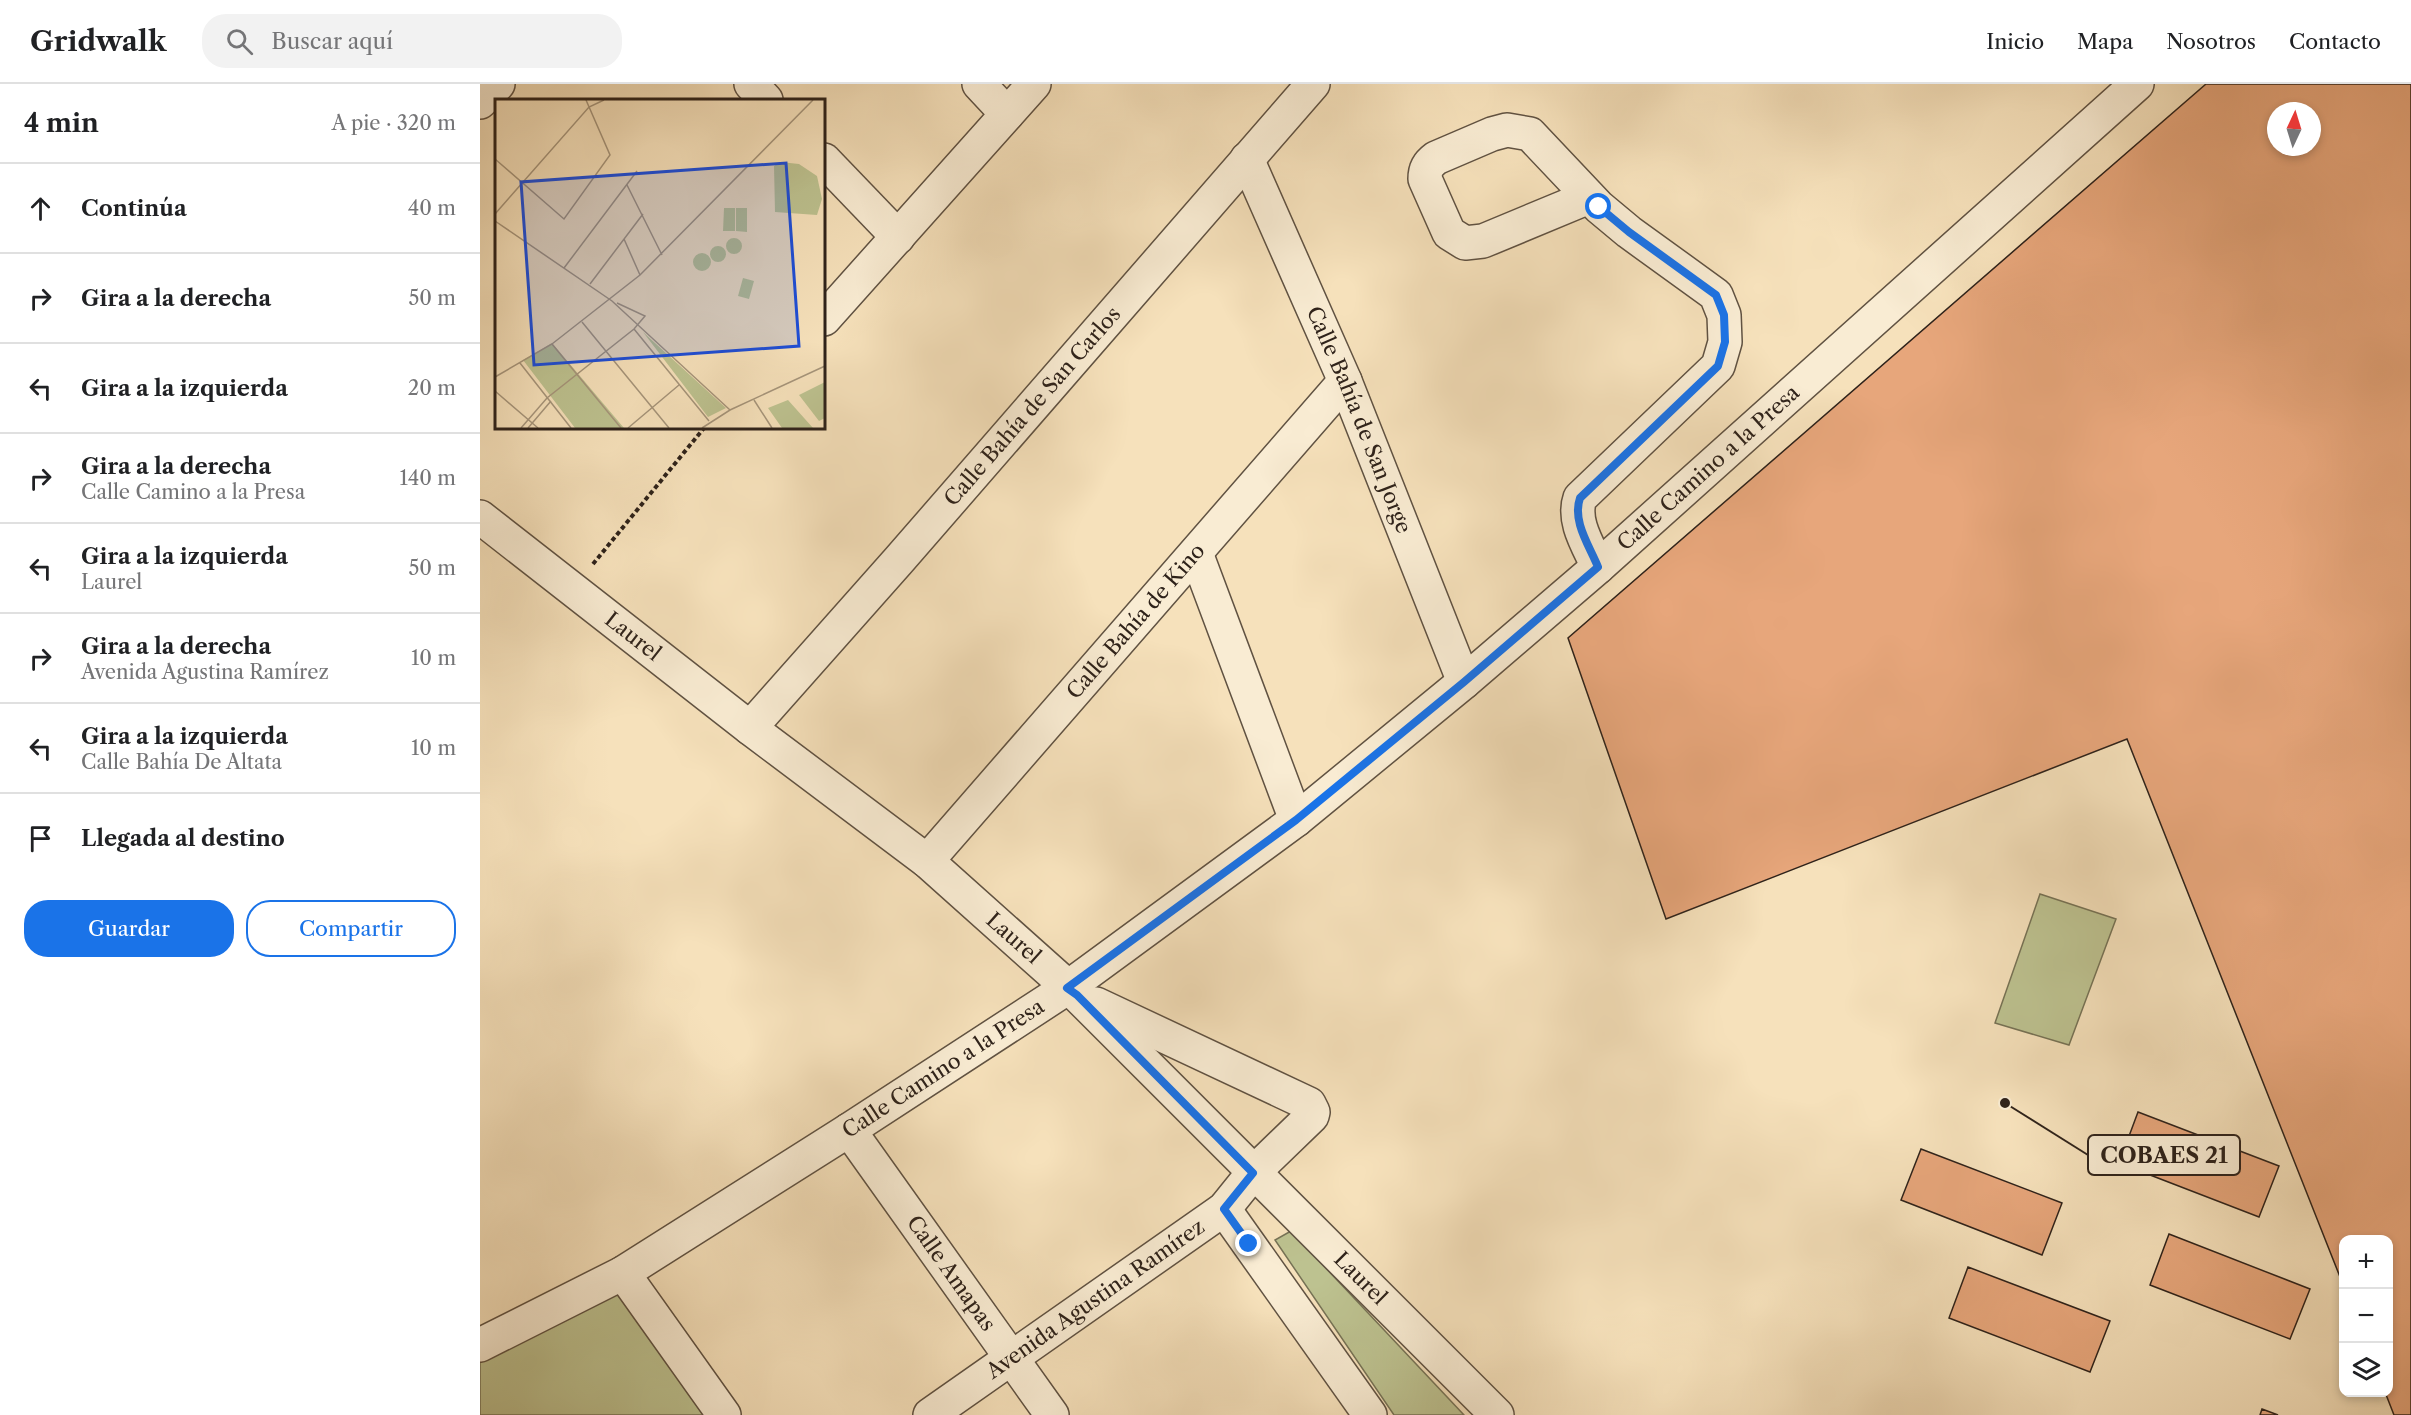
<!DOCTYPE html>
<html lang="es">
<meta charset="utf-8">
<style>
body{margin:0;font-family:"Libre Caslon Text",serif;background:#f2f2f2;color:#202124}
.controls{position:absolute;right:18px;bottom:18px;display:grid;overflow:hidden;border-radius:12px;box-shadow:0 3px 9px #0003}
.controls button{width:54px;height:54px;display:grid;place-items:center;padding:0;border:0;border-bottom:2px solid #e0e0e0;background:#fff;color:#202124;font:30px sans-serif}
.compass{position:absolute;left:1787px;top:18px;width:54px;height:54px;border-radius:50%;background:#fff;box-shadow:0 3px 9px #0003;rotate:4deg}
.stop{position:absolute;width:18px;height:18px;margin:-14px;border:4px solid #1a73e8;border-radius:50%;background:#fff}
.stop.end{background:#1a73e8;border-color:#fff;box-shadow:0 2px 6px #0008}
.list{margin:0;padding:0;list-style:none}
h2{display:flex;justify-content:space-between;align-items:center;height:78px;margin:0;padding:0 24px;font-size:26px}
h2 small{font-size:20px;font-weight:400;color:#757577}
.list li{display:grid;grid-template-columns:39px 1fr auto;gap:18px;align-items:center;box-sizing:border-box;height:90px;padding:0 24px;border-top:2px solid #e0e0e0}
.list b{display:block;font-size:22px;white-space:nowrap}
.list p{margin:0;font-size:20px;white-space:nowrap;color:#757577}
.list em{font-size:20px;font-style:normal;color:#757577}
.actions{display:flex;gap:12px;padding:18px 24px}
.actions a{flex:1;padding:14px 0;border:2px solid #1a73e8;border-radius:24px;text-align:center;font-size:21px;color:#1a73e8}
.actions .main{background:#1a73e8;color:#fff}
.icon{flex:none;width:33px;height:33px;fill:none;stroke:currentColor;stroke-width:2;stroke-linecap:round;stroke-linejoin:round}
.map{position:relative;flex:none;width:1931px;height:1331px;overflow:hidden}
header{display:flex;align-items:center;gap:36px;box-sizing:border-box;height:84px;padding:0 30px;background:#fff;border-bottom:2px solid #e0e0e0}
header strong{font-size:28px}
nav{display:flex;gap:33px;margin-inline-start:auto;font-size:21px}
.search{width:420px;height:54px;background:#f2f2f2;display:flex;align-items:center;gap:15px;box-sizing:border-box;padding:0 21px;border-radius:24px;color:#757577;font-size:22px}
main{display:flex}
aside{flex:1;background:#fff}
.map>svg:first-child{display:block}
</style>
<header>
<strong>Gridwalk</strong>
<div class="search"><svg class="icon" aria-label="search" viewBox="0 0 24 24"><circle cx="10" cy="10" r="6"/><path d="M15 15l6 6"/></svg>Buscar aquí</div>
<nav><a>Inicio</a><a>Mapa</a><a>Nosotros</a><a>Contacto</a></nav>
</header>
<main>
<aside>
<h2>4 min<small>A pie · 320 m</small></h2>
<ul class="list">
<li><svg class="icon" aria-label="ahead" viewBox="0 0 24 24"><path d="M12 20V5M6 11l6-6 6 6"/></svg><div><b>Continúa</b></div><em>40 m</em></li>
<li><svg class="icon" aria-label="right" viewBox="0 0 24 24"><path d="M7 20v-9h11M14 6l5 5-5 5"/></svg><div><b>Gira a la derecha</b></div><em>50 m</em></li>
<li><svg class="icon" aria-label="left" viewBox="0 0 24 24"><path d="M17 20v-9H6M10 6l-5 5 5 5"/></svg><div><b>Gira a la izquierda</b></div><em>20 m</em></li>
<li><svg class="icon" aria-label="right" viewBox="0 0 24 24"><path d="M7 20v-9h11M14 6l5 5-5 5"/></svg><div><b>Gira a la derecha</b><p>Calle Camino a la Presa</p></div><em>140 m</em></li>
<li><svg class="icon" aria-label="left" viewBox="0 0 24 24"><path d="M17 20v-9H6M10 6l-5 5 5 5"/></svg><div><b>Gira a la izquierda</b><p>Laurel</p></div><em>50 m</em></li>
<li><svg class="icon" aria-label="right" viewBox="0 0 24 24"><path d="M7 20v-9h11M14 6l5 5-5 5"/></svg><div><b>Gira a la derecha</b><p>Avenida Agustina Ramírez</p></div><em>10 m</em></li>
<li><svg class="icon" aria-label="left" viewBox="0 0 24 24"><path d="M17 20v-9H6M10 6l-5 5 5 5"/></svg><div><b>Gira a la izquierda</b><p>Calle Bahía De Altata</p></div><em>10 m</em></li>
<li><svg class="icon" aria-label="arrive" viewBox="0 0 24 24"><path d="M6 21V4h12l-3 4 3 4H6"/></svg><div><b>Llegada al destino</b></div></li>
</ul>
<div class="actions"><a class="main">Guardar</a><a>Compartir</a></div>
</aside>
<div class="map">
<svg width="1931" height="1331" viewBox="0 0 1931 1331">
<rect width="100%" height="100%" fill="#f6e1bb"/>
<filter id="stains"><feTurbulence type="fractalNoise" baseFrequency=".00333" numOctaves="4"/><feColorMatrix values="0 0 0 0 .2 0 0 0 0 .09 0 0 0 0 .02 0 0 0 .5 -.17"/></filter>
<radialGradient id="worn" r=".72"><stop offset=".6" stop-color="#630" stop-opacity="0"/><stop offset="1" stop-color="#630" stop-opacity=".3"/></radialGradient>
<!-- green -->
<g fill="#bdc290" stroke="#767255" stroke-width="1.5">
<polygon points="1560,810 1636,835 1589,961 1515,939"/>
<polygon points="811,1147 984,1331 914,1331 795,1156"/>
<polygon points="145,1186 256,1331 0,1331 0,1257"/>
</g>
<!-- building -->
<g fill="#e7a67b" stroke="#2e221a" stroke-width="1.5" fill-rule="evenodd">
<path d="M1726,0H1931V1331H1914L1905,1308H1908V1156H1864V1203L1647,655L1186,835L1088,554ZM1796,27H1832V63H1796Z"/>
<polygon points="1658,1028 1799,1082 1779,1133 1639,1079"/>
<polygon points="1441,1065 1582,1119 1562,1171 1421,1116"/>
<polygon points="1689,1150 1830,1205 1810,1255 1670,1201"/>
<polygon points="1488,1183 1630,1237 1610,1288 1469,1234"/>
<polygon points="1782,1325 1798,1331 1780,1331"/>
</g>
<g fill="none" stroke-linecap="round" stroke-linejoin="round">
<defs>
<g id="minor">
<polyline points="271,0 286,16"/>
<polyline points="499,0 527,30"/>
<polyline points="0,18 18,0"/>
<path id="s1" d="M767,75L865,297L984,598"/>
<polyline points="344,76 418,153"/>
<path d="M1109,113L1003,157L985,159L969,149L945,95C945,85 948,80 956,74L1012,50L1027,46L1050,50L1119,123L1149,148L1236,211L1244,231L1245,258L1238,282L1100,414C1092,437 1108,461 1118,483"/>
<polyline points="344,235 554,0"/>
<path id="s2" d="M0,433L270,644L447,777L597,911L1017,1331"/>
<polyline points="716,469 816,736"/>
<path id="s3" d="M270,644L419,476L833,0"/>
<path id="s4" d="M447,777L865,297"/>
<path id="s5" d="M369,1046L572,1331"/>
<polyline points="744,1125 890,1331"/>
<polyline points="143,1189 244,1331"/>
<path id="s6" d="M0,1261L143,1189L369,1046L587,904L816,736L984,598L1118,483L1657,0"/>
<path id="s7" d="M450,1331L744,1125L773,1089L832,1032L833,1028L829,1020L616,920"/>
</g>
</defs>
<!-- minor casing -->
<use href="#minor" stroke="#605242" stroke-width="36"/>
<!-- path -->
<polyline stroke="#2e221a" stroke-width="4" stroke-dasharray="4.5 3" stroke-linecap="butt" points="113,480 224,344"/>
<!-- minor -->
<use href="#minor" stroke="#f9ecd3" stroke-width="33"/>
</g>
<g fill="none" stroke-linecap="round" stroke-linejoin="round">
<!-- route -->
<path stroke="#1a73e8" stroke-width="8" d="M769,1160L744,1125L773,1089L597,911L587,904L816,736L984,598L1118,483C1109,461 1092,437 1100,414L1238,282L1245,258L1244,231L1236,211L1149,148L1119,123"/>
</g>
<g text-anchor="middle" stroke-width="4.5" stroke-linejoin="round" paint-order="stroke">
<!-- street labels -->
<g font-size="21" fill="#2e221a" stroke="#f9ecd3">
<text dy="7" stroke="none"><textPath href="#s3" startOffset="428">Calle Bahía de San Carlos</textPath></text>
<text dy="7" stroke="none"><textPath href="#s1" startOffset="284">Calle Bahía de San Jorge</textPath></text>
<text dy="7" stroke="none"><textPath href="#s6" startOffset="1514">Calle Camino a la Presa</textPath></text>
<text dy="7" stroke="none"><textPath href="#s4" startOffset="318">Calle Bahía de Kino</textPath></text>
<text dy="7" stroke="none"><textPath href="#s2" startOffset="194">Laurel</textPath></text>
<text dy="7" stroke="none"><textPath href="#s2" startOffset="680">Laurel</textPath></text>
<text dy="7" stroke="none"><textPath href="#s6" startOffset="540">Calle Camino a la Presa</textPath></text>
<text dy="7" stroke="none"><textPath href="#s5" startOffset="176">Calle Amapas</textPath></text>
<text dy="7" stroke="none"><textPath href="#s2" startOffset="1166">Laurel</textPath></text>
<text dy="7" stroke="none"><textPath href="#s7" startOffset="202">Avenida Agustina Ramírez</textPath></text>
</g>
</g>
<!-- overview -->
<g transform="translate(15 15)">
<rect width="330" height="330" fill="#f6e1bb"/>
<path d="M285,63L304,65L322,77L327,100L322,116L280,113L279,67ZM229,109H240V132H228ZM241,109H252V133L241,132ZM231 147a8 8 0 1 1 16 0a8 8 0 1 1-16 0ZM215 155a8 8 0 1 1 16 0a8 8 0 1 1-16 0ZM198 163a9 9 0 1 1 18 0a9 9 0 1 1-18 0ZM248,179L259,182L254,200L243,197ZM148,233L231,309L213,318ZM57,244L85,277L129,329H80L28,261ZM330,283V319L324,322L304,296ZM293,301L318,329H287L273,309Z" fill="#bdc290"/>
<path fill="none" stroke="#a6957b" stroke-width="1.5" d="M0,60L69,120L115,56L91,1M132,86L167,156M0,115L94,8L109,1M0,122L117,202L235,311M129,140L145,176M69,169L142,72M95,185L148,115M87,223L174,329M139,230L214,322M57,245L126,329M25,264L76,329M0,278L57,245L145,176L318,1M0,292L43,329M259,301L277,329M26,329L52,299L139,230L150,217L122,204M33,329L56,302M133,329L184,286M207,329L235,311L330,267"/>
<path fill="#1d4ed8" fill-opacity="0.15" stroke="#1d4ed8" stroke-width="3" d="M291,64L304,247L39,266L26,83Z"/>
<rect width="330" height="330" fill="none" stroke="#2e221a" stroke-width="3"/>
</g>
<!-- callouts -->
<path fill="none" stroke="#2e221a" stroke-width="2" d="M1525 1019L1608 1071"/>
<circle fill="#2e221a" stroke="#f9ecd3" stroke-width="2" cx="1525" cy="1019" r="6"/>
<rect fill="#f9ecd3" stroke="#2e221a" stroke-width="2" x="1608" y="1051" width="152" height="40" rx="6"/>
<g font-size="22" text-anchor="middle" font-weight="bold" fill="#2e221a">
<text x="1684" y="1079">COBAES 21</text>
</g>
<rect width="100%" height="100%" filter="url(#stains)"/>
<rect width="100%" height="100%" fill="url(#worn)"/>
</svg>
<div class="controls">
<button>+</button>
<button>−</button>
<button><svg class="icon" aria-label="layers" viewBox="0 0 24 24"><path d="M12 4l9 5-9 5-9-5zM3 14l9 5 9-5"/></svg></button>
</div>
<svg class="compass" viewBox="-18 -18 36 36"><path d="M0-13l5 13h-10z" fill="#e53935"/><path d="M0 13l5-13h-10z" fill="#757577"/></svg>
<div class="stop" style="left:1119px;top:123px"></div>
<div class="stop end" style="left:769px;top:1160px"></div>
</div>
</main>
